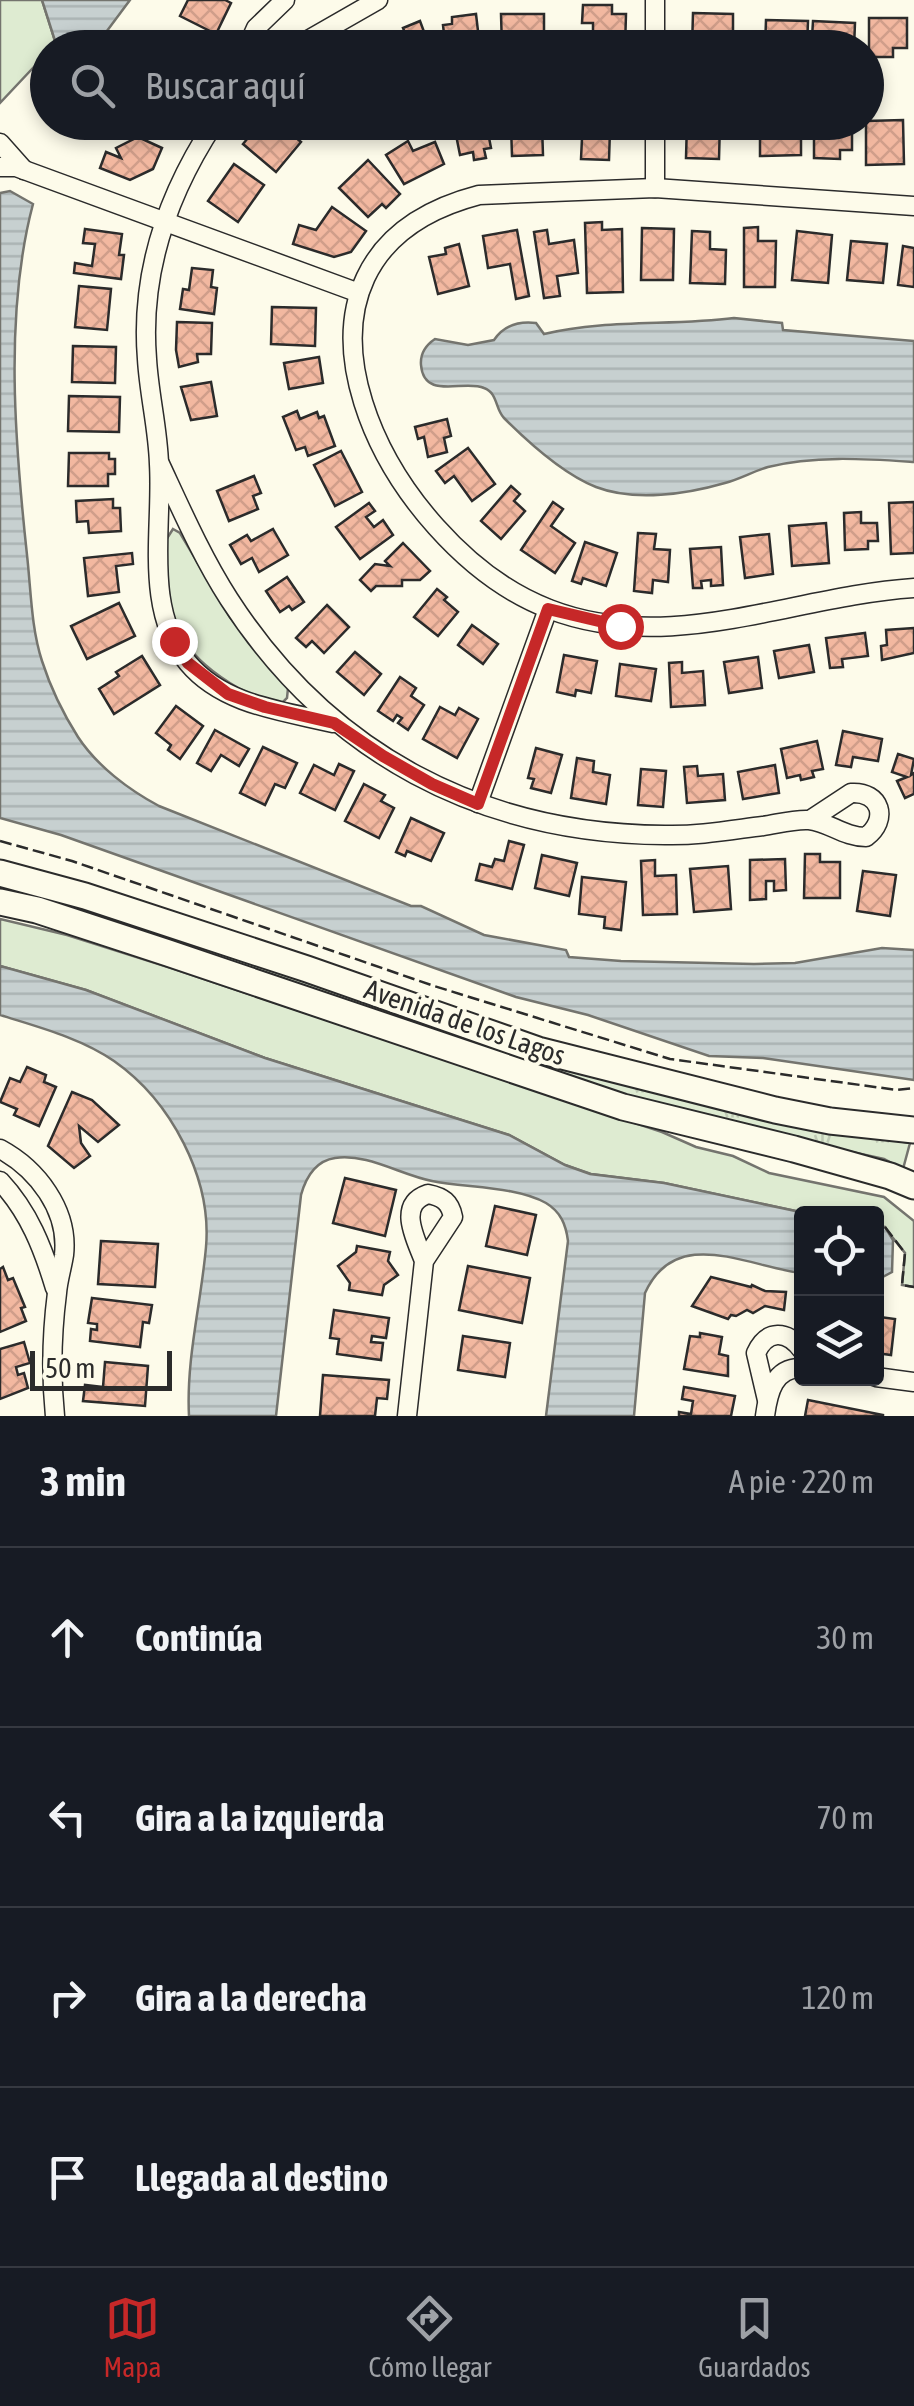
<!DOCTYPE html>
<html lang="es">
<meta charset="utf-8">
<style>
body{margin:0;font-family:"Asap Condensed",sans-serif;background:#242831;color:#f1f3f6}
.controls{position:absolute;right:30px;bottom:30px;display:grid;overflow:hidden;border-radius:10px;box-shadow:0 5px 15px #0003}
.controls button{width:90px;height:90px;display:grid;place-items:center;padding:0;border:0;border-bottom:2px solid #363941;background:#171b24;color:#f1f3f6;font:50px sans-serif}
.scale{position:absolute;left:30px;bottom:25px;width:142px;box-sizing:border-box;padding-left:10px;border:5px solid #2b2b2b;border-top:0;font-size:28px;line-height:35px;white-space:nowrap;color:#2b2b2b;-webkit-text-stroke:8px #fdfbea;paint-order:stroke}
.stop{position:absolute;width:30px;height:30px;margin:-22px;border:8px solid #c62828;border-radius:50%;background:#fff}
.stop.end{background:#c62828;border-color:#fff;box-shadow:0 2px 10px #0008}
.list{margin:0;padding:0;list-style:none}
h2{display:flex;justify-content:space-between;align-items:center;height:130px;margin:0;padding:0 40px;font-size:42px}
h2 small{font-size:32px;font-weight:400;color:#9ea1a6}
.list li{display:grid;grid-template-columns:65px 1fr auto;gap:30px;align-items:center;box-sizing:border-box;height:180px;padding:0 40px;border-top:2px solid #363941}
.list b{display:block;font-size:38px;white-space:nowrap}
.list em{font-size:32px;font-style:normal;color:#9ea1a6}
.icon{flex:none;width:55px;height:55px;fill:none;stroke:currentColor;stroke-width:2;stroke-linecap:round;stroke-linejoin:round}
.map{position:relative;flex:none;width:914px;height:1416px;overflow:hidden}
.search{position:absolute;background:#171b24;box-shadow:0 5px 15px #0003;left:30px;right:30px;top:30px;height:110px;display:flex;align-items:center;gap:25px;box-sizing:border-box;padding:0 35px;border-radius:55px;color:#9ea1a6;font-size:38px}
.sheet{height:850px;background:#171b24}
nav{display:flex;justify-content:space-around;align-items:center;box-sizing:border-box;height:140px;border-top:2px solid #363941;background:#171b24;font-size:28px;color:#9ea1a6}
nav a{display:grid;justify-items:center;gap:5px}
nav .on{color:#c62828}
.map>svg:first-child{display:block}
</style>
<div class="map">
<svg width="914" height="1416" viewBox="0 0 914 1416">
<defs>
<pattern id="grass-tufts" width="24" height="20" patternUnits="userSpaceOnUse" patternTransform="scale(2.5)"><rect width="24" height="20" fill="#deebd1"/><path d="M3 7l-1-3M5 7V3M7 7l1-3M15 17l-1-3M17 17v-4M19 17l1-3" fill="none" stroke="#bfcab4"/></pattern>
<pattern id="water-rules" width="6" height="5" patternUnits="userSpaceOnUse" patternTransform="scale(2.5)"><rect width="6" height="5" fill="#c7d0d0"/><path d="M0 2.5h6" fill="none" stroke="#abb3b3"/></pattern>
<pattern id="building-cross-hatch" width="8" height="8" patternUnits="userSpaceOnUse" patternTransform="scale(2.5)"><rect width="8" height="8" fill="#f2b8a0"/><path d="M0 0l8 8M0 8l8-8" fill="none" stroke="#d09e8a"/></pattern>
</defs>
<rect width="100%" height="100%" fill="#fdfbea"/>
<!-- grass -->
<polygon fill="url(#grass-tufts)" stroke="#74746e" stroke-width="2.5" points="0,883 777,1120 910,1143 903,1169 884,1159 704,1120 0,895"/>
<!-- park -->
<g fill="#deebd1" stroke="#74746e" stroke-width="2.5">
<polygon points="0,0 42,0 56,44 48,48 47,53 0,103"/>
<path d="M173,529L180,533L230,617L288,688L287,698L282,703C244,699 192,663 177,628C167,604 168,569 164,543Z"/>
<polygon points="0,919 67,935 171,968 662,1132 696,1147 733,1156 769,1173 884,1197 914,1221 914,1287 902,1285 905,1253 885,1228 877,1226 876,1214 805,1213 664,1183 591,1174 565,1165 509,1135 265,1058 86,990 0,966"/>
</g>
<!-- water -->
<g fill="url(#water-rules)" stroke="#74746e" stroke-width="2.5">
<polygon points="42,0 130,0 95,47 62,47 56,44"/>
<path d="M10,191L33,204C4,313 15,444 27,555C31,590 31,627 42,661C50,686 64,715 78,737C97,766 129,790 159,806L411,906H421L484,935L566,950L569,957L621,961L754,964L795,963L882,948L914,950V1080L763,1058L709,1056L588,1015L516,997L61,835L0,818V193Z"/>
<path d="M734,318L782,323L783,330L914,341V462C868,459 814,455 768,467C754,471 740,479 725,483C687,494 635,502 596,487C563,474 529,443 504,418C495,409 498,393 484,388C464,379 424,401 421,365C420,353 426,345 435,339L468,345L494,340C504,325 519,321 536,323L544,334C606,319 671,326 734,318Z"/>
<path d="M0,966L86,990L265,1058L509,1135L565,1165L590,1174L664,1183L805,1213L802,1214L801,1273C746,1266 676,1225 645,1293L634,1416H546L568,1241C566,1225 561,1212 546,1203C515,1186 466,1188 432,1181C401,1175 367,1153 335,1158C315,1161 306,1177 301,1195L276,1416H189C186,1359 201,1304 206,1247C212,1178 171,1101 114,1061C81,1038 38,1027 0,1015Z"/>
<polygon points="877,1226 885,1227 893,1240 892,1272 877,1280"/>
</g>
<!-- building -->
<g fill="url(#building-cross-hatch)" stroke="#2b2b2b" stroke-width="2.5">
<polygon points="188,0 225,0 231,3 216,34 180,16"/>
<polygon points="583,5 612,5 612,14 626,14 625,48 593,48 593,23 582,23"/>
<polygon points="693,13 733,14 733,33 725,33 725,48 692,48"/>
<polygon points="476,14 480,48 456,48 455,42 445,43 443,25 452,24 452,17"/>
<polygon points="501,14 544,14 544,48 502,48"/>
<polygon points="869,18 907,18 907,48 893,48 893,57 869,57"/>
<polygon points="766,20 808,21 807,48 765,48"/>
<polygon points="420,21 430,48 386,48 407,38 403,28"/>
<polygon points="813,21 855,23 854,48 817,48 818,38 812,38"/>
<polygon points="180,37 202,45 201,48 177,48"/>
<polygon points="903,120 904,164 866,165 866,121"/>
<polygon points="261,122 278,122 301,142 276,172 243,144"/>
<polygon points="467,122 486,122 491,148 484,149 486,158 474,160 473,152 460,155 454,125"/>
<polygon points="574,122 602,122 602,130 610,130 609,160 581,159 582,138 574,138"/>
<polygon points="687,122 720,122 719,159 686,158"/>
<polygon points="760,122 801,122 801,155 760,156"/>
<polygon points="814,122 852,122 852,150 840,150 840,159 814,158"/>
<polygon points="542,125 543,155 512,156 511,126"/>
<polygon points="138,137 162,148 153,169 130,180 100,168 106,152 121,158 116,148"/>
<polygon points="408,141 413,151 435,142 444,164 404,184 386,155"/>
<polygon points="368,160 400,194 386,208 382,204 368,217 339,188"/>
<polygon points="234,164 264,185 238,222 208,201"/>
<polygon points="332,207 366,231 351,252 334,257 293,244 299,225 316,230"/>
<polygon points="602,222 602,230 622,229 623,292 587,293 585,223"/>
<polygon points="758,227 758,241 776,241 775,287 744,287 744,228"/>
<polygon points="642,228 674,229 673,280 641,280"/>
<polygon points="85,229 122,234 119,255 124,255 121,279 74,273 75,263 92,266 95,244 83,243"/>
<polygon points="517,230 529,296 516,299 510,264 488,268 483,236"/>
<polygon points="547,230 549,244 574,240 578,273 557,276 560,296 544,298 534,232"/>
<polygon points="692,231 710,232 710,249 726,250 725,284 690,283"/>
<polygon points="797,231 832,235 828,283 792,280"/>
<polygon points="851,241 887,244 883,283 847,280"/>
<polygon points="459,244 469,286 438,294 429,257 446,254 445,248"/>
<polygon points="903,246 914,248 914,287 898,285"/>
<polygon points="192,268 213,270 211,287 217,288 214,314 180,309 183,289 189,290"/>
<polygon points="79,286 111,289 107,330 75,327"/>
<polygon points="272,307 316,308 315,346 271,344"/>
<polygon points="177,322 212,323 211,354 197,354 198,362 179,367 176,350"/>
<polygon points="73,346 116,347 115,383 72,382"/>
<polygon points="319,357 323,383 289,389 284,363"/>
<polygon points="211,382 217,416 191,420 181,387"/>
<polygon points="69,396 120,397 119,432 68,431"/>
<polygon points="297,411 300,419 317,412 319,418 324,416 335,446 308,456 305,447 296,450 283,417"/>
<polygon points="447,419 451,436 444,438 447,452 428,457 424,437 418,439 415,427"/>
<polygon points="468,448 495,484 472,501 454,476 445,483 436,471"/>
<polygon points="341,451 362,492 335,506 314,465"/>
<polygon points="69,453 109,453 109,459 115,459 115,474 108,474 108,486 68,486"/>
<polygon points="254,476 261,493 253,496 258,509 229,521 217,491"/>
<polygon points="511,486 520,494 514,501 525,511 501,539 481,521"/>
<polygon points="113,499 113,508 120,508 121,531 89,533 88,521 77,522 76,501"/>
<polygon points="553,502 563,509 551,526 575,543 555,573 521,550"/>
<polygon points="914,502 914,553 891,554 889,503"/>
<polygon points="369,503 375,511 366,517 374,527 383,520 393,535 360,559 336,527"/>
<polygon points="861,512 861,523 877,523 878,541 868,541 868,549 845,550 844,513"/>
<polygon points="826,523 829,563 792,566 789,526"/>
<polygon points="273,529 288,555 259,572 252,558 241,564 230,545 247,535 251,541"/>
<polygon points="638,533 656,534 654,549 670,550 668,582 653,580 652,593 634,591"/>
<polygon points="769,534 773,574 745,578 740,537"/>
<polygon points="585,542 617,553 606,586 583,578 581,584 572,581"/>
<polygon points="403,543 430,571 420,580 402,580 402,586 376,586 371,591 360,580 375,564 390,566 385,561"/>
<polygon points="721,547 723,585 711,586 711,580 701,581 702,588 693,588 690,549"/>
<polygon points="132,553 133,564 116,566 119,592 88,596 84,558"/>
<polygon points="287,577 304,602 292,610 289,606 280,612 266,591"/>
<polygon points="437,589 447,597 444,600 458,612 438,636 414,617"/>
<polygon points="119,603 135,636 87,659 71,626"/>
<polygon points="327,605 349,627 324,653 312,641 306,647 296,638"/>
<polygon points="472,625 498,644 483,664 458,645"/>
<polygon points="914,628 914,653 882,660 881,646 887,645 886,630"/>
<polygon points="865,633 868,656 842,659 843,667 830,668 826,638"/>
<polygon points="809,645 814,672 779,678 774,651"/>
<polygon points="355,652 381,674 364,695 337,672"/>
<polygon points="564,655 597,661 591,693 576,690 575,696 557,692"/>
<polygon points="142,656 160,685 114,714 99,689 119,676 116,672"/>
<polygon points="758,657 762,688 729,693 724,662"/>
<polygon points="682,662 682,673 703,671 705,705 671,707 669,663"/>
<polygon points="620,664 656,669 651,701 616,696"/>
<polygon points="400,677 416,688 411,696 424,705 408,730 398,723 402,718 397,715 393,721 378,711"/>
<polygon points="176,706 203,726 180,759 168,750 171,745 156,733"/>
<polygon points="440,707 455,715 459,708 478,719 457,758 423,739"/>
<polygon points="215,730 249,749 239,766 221,755 211,771 197,763"/>
<polygon points="843,731 882,739 878,761 853,757 851,767 836,765"/>
<polygon points="817,741 823,769 812,771 814,777 801,780 800,775 787,778 781,749"/>
<polygon points="263,747 297,763 285,788 275,784 265,805 240,793"/>
<polygon points="536,748 562,755 551,793 531,788 534,779 528,778"/>
<polygon points="898,754 914,759 911,775 914,773 914,794 905,798 897,781 907,777 892,772"/>
<polygon points="577,758 594,761 593,772 610,775 606,804 571,798"/>
<polygon points="339,764 354,771 335,810 300,793 314,765 334,775"/>
<polygon points="775,765 779,793 743,799 738,772"/>
<polygon points="697,766 698,776 723,774 725,800 687,803 684,767"/>
<polygon points="641,769 666,771 663,807 638,805"/>
<polygon points="364,784 385,795 381,801 394,808 379,838 345,821"/>
<polygon points="411,818 444,833 431,861 407,851 405,856 396,852"/>
<polygon points="509,841 524,845 512,889 476,880 480,864 492,867 495,859 504,861"/>
<polygon points="805,854 820,854 820,862 840,862 840,898 804,898"/>
<polygon points="542,855 577,863 569,896 535,888"/>
<polygon points="785,859 786,890 774,891 774,881 766,881 766,899 750,900 750,860"/>
<polygon points="655,860 655,876 676,875 677,914 643,915 641,861"/>
<polygon points="728,866 731,909 694,912 690,869"/>
<polygon points="863,871 896,875 890,916 857,911"/>
<polygon points="582,877 626,882 621,930 604,928 605,917 579,914"/>
<polygon points="27,1067 46,1075 44,1082 56,1087 39,1126 14,1115 17,1109 0,1102 10,1078 20,1082"/>
<polygon points="72,1092 92,1100 119,1125 98,1142 79,1126 81,1143 90,1156 74,1168 48,1146"/>
<polygon points="345,1178 396,1190 385,1236 333,1223"/>
<polygon points="495,1206 536,1215 527,1255 486,1246"/>
<polygon points="101,1241 158,1244 155,1287 98,1284"/>
<polygon points="357,1246 390,1252 388,1261 398,1275 384,1285 382,1295 349,1290 350,1283 338,1266 356,1252"/>
<polygon points="468,1266 530,1278 522,1323 459,1310"/>
<polygon points="3,1267 8,1280 13,1278 25,1307 21,1308 26,1321 0,1332 0,1269"/>
<polygon points="711,1277 751,1287 752,1285 765,1291 786,1292 784,1310 765,1306 753,1313 747,1310 736,1316 731,1315 728,1319 692,1306"/>
<polygon points="92,1298 152,1305 149,1323 143,1322 140,1347 90,1341 91,1329 97,1330 97,1324 88,1323"/>
<polygon points="334,1310 389,1318 386,1338 372,1336 371,1342 383,1343 381,1360 337,1354 339,1339 330,1338"/>
<polygon points="880,1317 895,1319 891,1355 876,1353"/>
<polygon points="700,1333 722,1337 719,1354 728,1356 728,1376 684,1369 690,1336 700,1337"/>
<polygon points="463,1336 510,1343 505,1377 458,1370"/>
<polygon points="24,1342 30,1363 16,1367 18,1375 24,1373 28,1388 0,1399 0,1349"/>
<polygon points="105,1362 148,1366 145,1406 83,1401 85,1385 103,1387"/>
<polygon points="323,1375 389,1380 387,1399 377,1398 375,1416 320,1416"/>
<polygon points="684,1387 735,1396 731,1416 679,1416 679,1412 691,1414 693,1401 682,1399"/>
<polygon points="808,1400 883,1415 883,1416 805,1416"/>
</g>
<g fill="none" stroke-linecap="round" stroke-linejoin="round">
<defs>
<g id="street">
<polyline points="655,0 655,48"/>
<polyline points="247,48 256,28 285,0"/>
<polyline points="294,48 378,0"/>
<path d="M215,122C168,193 140,273 147,359C149,394 158,429 159,464C163,528 143,609 188,663C223,705 283,711 333,723"/>
<polyline points="655,122 655,188"/>
<polyline points="0,143 24,170"/>
<polyline points="0,167 16,167 359,293"/>
<path d="M914,206L655,188L479,195C238,258 388,547 549,609C670,656 792,596 914,588"/>
<path d="M160,464C181,509 202,557 229,599C329,754 481,834 665,835C698,836 731,830 763,826C777,824 794,819 809,820C829,822 844,837 866,837C889,820 881,791 851,793L810,820"/>
<polyline points="478,803 548,609"/>
<path d="M0,1149C37,1169 69,1210 64,1255C62,1268 58,1280 57,1293C52,1332 51,1377 55,1416"/>
<path d="M0,1181C29,1212 43,1248 55,1288"/>
<polyline points="876,1377 914,1382"/>
<path d="M767,1400L756,1353C767,1329 787,1330 802,1350"/>
<path d="M407,1416L424,1261L453,1217C450,1202 443,1197 428,1194C396,1205 416,1239 424,1261"/>
<path d="M765,1416C768,1393 774,1367 802,1368"/>
</g>
<g id="secondary">
<polyline points="0,873 85,896 307,969 538,1050 775,1110 830,1121 914,1130"/>
<polyline points="0,902 37,910 168,953 623,1107 794,1149 890,1176 914,1186"/>
</g>
</defs>
<!-- street casing -->
<use href="#street" stroke="#2b2b2b" stroke-width="21"/>
<!-- secondary casing -->
<use href="#secondary" stroke="#2b2b2b" stroke-width="29"/>
<!-- street -->
<use href="#street" stroke="#fdfbea" stroke-width="18"/>
<!-- secondary -->
<use href="#secondary" stroke="#fdfbea" stroke-width="25"/>
<!-- fence -->
<g stroke="#2b2b2b" stroke-width="2.5" stroke-dasharray="12 5" stroke-linecap="butt">
<polyline points="0,841 72,861 434,986 670,1059 897,1090 914,1088"/>
<polyline points="885,1227 905,1253 902,1285 914,1287"/>
</g>
</g>
<g fill="none" stroke-linecap="round" stroke-linejoin="round">
<!-- route -->
<polyline stroke="#c62828" stroke-width="12" points="174,641 188,663 228,694 265,707 334,723 383,756 432,784 478,804 548,609 620,626"/>
</g>
<g text-anchor="middle" stroke-width="8" stroke-linejoin="round" paint-order="stroke">
<!-- street labels -->
<g font-size="28" fill="#2b2b2b" stroke="#fdfbea">
<text transform="translate(465 1022) rotate(19)" y="10">Avenida de los Lagos</text>
</g>
</g>
</svg>
<div class="controls">
<button><svg class="icon" aria-label="locate" viewBox="0 0 24 24"><circle cx="12" cy="12" r="6"/><path d="M12 2v4M12 18v4M2 12h4M18 12h4"/></svg></button>
<button><svg class="icon" aria-label="layers" viewBox="0 0 24 24"><path d="M12 4l9 5-9 5-9-5zM3 14l9 5 9-5"/></svg></button>
</div>
<div class="scale">50 m</div>
<div class="stop" style="left:620px;top:626px"></div>
<div class="stop end" style="left:174px;top:641px"></div>
<div class="search"><svg class="icon" aria-label="search" viewBox="0 0 24 24"><circle cx="10" cy="10" r="6"/><path d="M15 15l6 6"/></svg>Buscar aquí</div>
</div>
<section class="sheet">
<h2>3 min<small>A pie · 220 m</small></h2>
<ul class="list">
<li><svg class="icon" aria-label="ahead" viewBox="0 0 24 24"><path d="M12 20V5M6 11l6-6 6 6"/></svg><div><b>Continúa</b></div><em>30 m</em></li>
<li><svg class="icon" aria-label="left" viewBox="0 0 24 24"><path d="M17 20v-9H6M10 6l-5 5 5 5"/></svg><div><b>Gira a la izquierda</b></div><em>70 m</em></li>
<li><svg class="icon" aria-label="right" viewBox="0 0 24 24"><path d="M7 20v-9h11M14 6l5 5-5 5"/></svg><div><b>Gira a la derecha</b></div><em>120 m</em></li>
<li><svg class="icon" aria-label="arrive" viewBox="0 0 24 24"><path d="M6 21V4h12l-3 4 3 4H6"/></svg><div><b>Llegada al destino</b></div></li>
</ul>
</section>
<nav>
<a class="on"><svg class="icon" aria-label="map" viewBox="0 0 24 24"><path d="M3 6l6-2 6 2 6-2v14l-6 2-6-2-6 2zM9 4v14M15 6v14"/></svg>Mapa</a>
<a><svg class="icon" aria-label="directions" viewBox="0 0 24 24"><path d="M12 3l9 9-9 9-9-9zM9 14v-3h6M13 9l2 2-2 2"/></svg>Cómo llegar</a>
<a><svg class="icon" aria-label="saved" viewBox="0 0 24 24"><path d="M7 4h10v16l-5-4-5 4z"/></svg>Guardados</a>
</nav>
